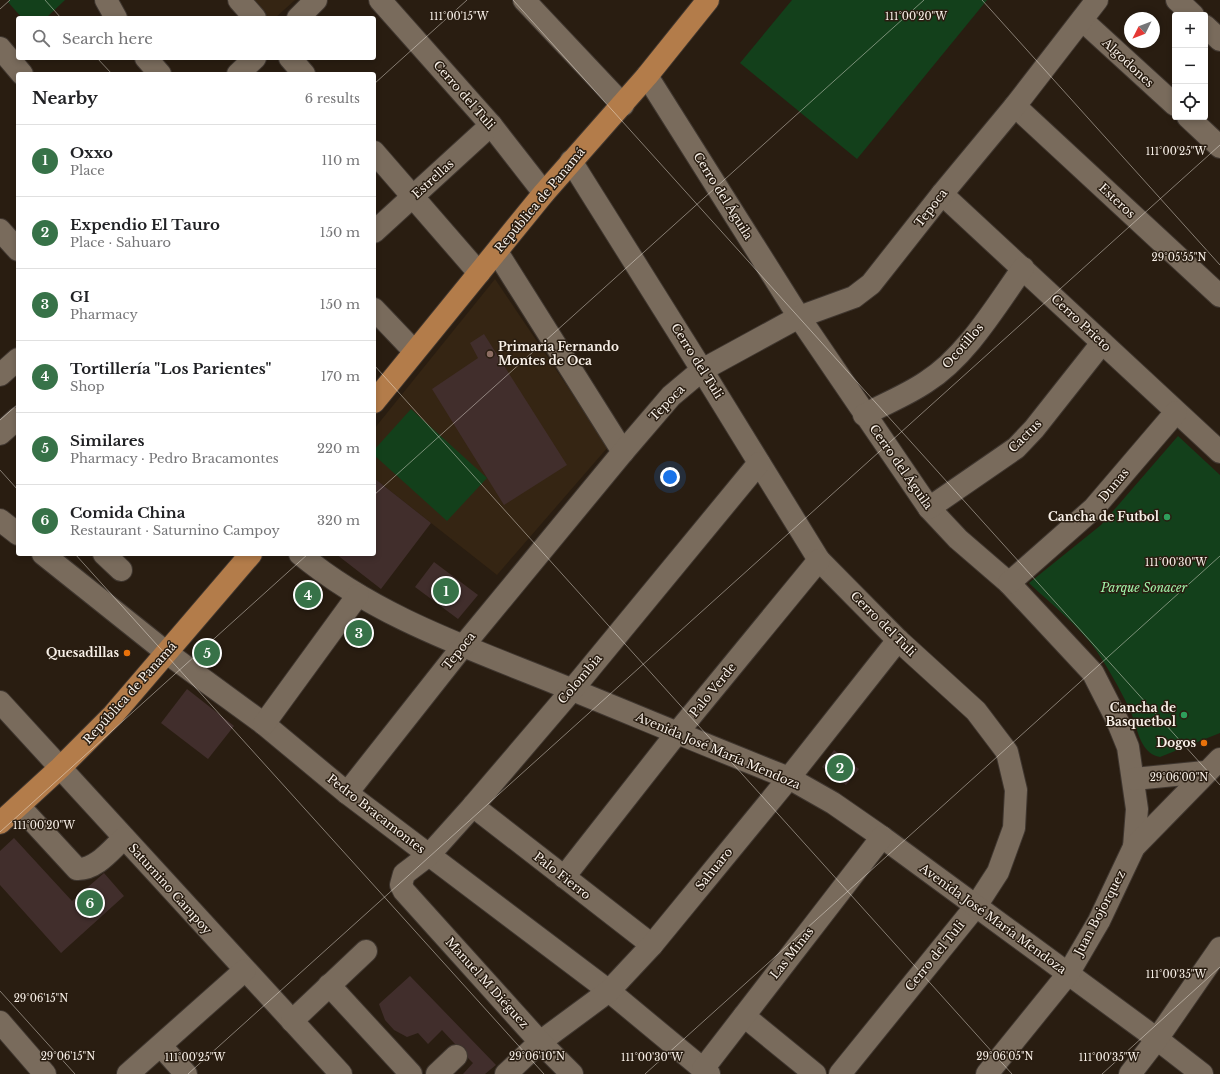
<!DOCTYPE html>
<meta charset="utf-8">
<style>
body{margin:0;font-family:"Libre Baskerville",serif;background:#f6f6f6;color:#202124}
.controls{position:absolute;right:12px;top:12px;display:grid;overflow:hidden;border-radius:4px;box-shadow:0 2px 6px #0003}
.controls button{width:36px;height:36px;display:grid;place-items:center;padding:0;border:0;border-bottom:1px solid #e0e0e0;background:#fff;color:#202124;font:20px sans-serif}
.compass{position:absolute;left:1124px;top:12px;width:36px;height:36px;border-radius:50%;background:#fff;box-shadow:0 2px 6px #0003;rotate:228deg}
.you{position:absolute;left:670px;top:477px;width:14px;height:14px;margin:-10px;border:3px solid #fff;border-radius:50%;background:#1a73e8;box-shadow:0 0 0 6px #1a73e833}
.badge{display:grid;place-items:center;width:26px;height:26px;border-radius:50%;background:#377248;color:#fff;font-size:13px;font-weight:700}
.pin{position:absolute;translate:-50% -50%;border:2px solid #fff;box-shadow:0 1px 4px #0006}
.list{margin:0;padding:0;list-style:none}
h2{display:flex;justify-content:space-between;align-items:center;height:52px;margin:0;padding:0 16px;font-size:17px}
h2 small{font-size:13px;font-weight:400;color:#757577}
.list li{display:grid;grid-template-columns:26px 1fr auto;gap:12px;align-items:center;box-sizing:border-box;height:72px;padding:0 16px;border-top:1px solid #e0e0e0}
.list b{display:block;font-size:15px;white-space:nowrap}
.list p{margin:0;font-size:13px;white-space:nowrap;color:#757577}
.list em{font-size:13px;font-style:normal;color:#757577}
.icon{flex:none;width:22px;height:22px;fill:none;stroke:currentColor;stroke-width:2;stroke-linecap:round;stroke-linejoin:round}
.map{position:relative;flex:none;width:1220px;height:1074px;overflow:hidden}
.search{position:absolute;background:#fff;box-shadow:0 2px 6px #0003;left:16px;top:16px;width:360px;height:44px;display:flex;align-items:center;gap:10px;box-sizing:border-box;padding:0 14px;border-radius:4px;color:#757577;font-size:15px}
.panel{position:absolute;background:#fff;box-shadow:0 2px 6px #0003;left:16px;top:72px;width:360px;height:484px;border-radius:4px}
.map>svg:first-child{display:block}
</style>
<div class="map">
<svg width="1220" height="1074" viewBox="0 0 1220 1074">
<rect width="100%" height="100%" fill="#291d11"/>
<!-- built -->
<g fill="#352513">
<polygon points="250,0 295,0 275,18 266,18"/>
<polygon points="495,279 608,447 497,575 374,478 374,429"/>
</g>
<!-- green -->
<g fill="#13401b">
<polygon points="10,0 65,0 46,18 22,18 8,2"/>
<polygon points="792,0 987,0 857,159 740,63"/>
<polygon points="411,409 487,478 447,521 374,455 374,450"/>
<path d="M1178,436L1220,475V733L1160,757C1138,753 1138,725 1129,708C1120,689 1108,668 1096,650C1078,625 1051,604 1029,583L1101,525Z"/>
</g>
<!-- building -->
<g fill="#412e2c">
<polygon points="484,334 567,465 504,505 432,389 478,358 470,343"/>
<polygon points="374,478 431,523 381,589 336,554 374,554"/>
<polygon points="434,562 478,595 458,619 415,587"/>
<polygon points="187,689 234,726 208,759 161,723"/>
<polygon points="834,750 859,769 846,785 822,767"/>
<polygon points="14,838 72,901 104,873 124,896 61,953 0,885 0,851"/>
<polygon points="410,976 496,1065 485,1074 463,1074 473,1063 468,1058 465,1048 455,1044 442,1030 428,1044 418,1033 407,1037 394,1030 385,1020 379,1004"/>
</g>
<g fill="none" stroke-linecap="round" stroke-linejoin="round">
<defs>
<g id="minor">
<polyline points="106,0 116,18"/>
<polyline points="239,0 255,18"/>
<polyline points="380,0 491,125 544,193"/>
<polyline points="524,0 623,105"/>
<polyline points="1177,0 1193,15"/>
<polyline points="298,18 316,0"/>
<polyline points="1082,20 1175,105"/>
<polyline points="1205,26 1220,40"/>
<polyline points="0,48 22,74"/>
<polyline points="146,58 160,74"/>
<polyline points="290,58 304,74"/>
<polyline points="238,74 255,58"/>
<polyline points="647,76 799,317 929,508 958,539 1009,583 1093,673 1117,720 1128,747 1137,809 1134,847"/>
<polyline points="1015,106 1220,296"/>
<polyline points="1188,117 1220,147"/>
<polyline points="374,152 479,273"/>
<polyline points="571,161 702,370 819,560 898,640 976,711 1007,752 1016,790 1014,828 998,872 976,906 840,1074"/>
<polyline points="942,194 1220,452"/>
<polyline points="0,230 18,250"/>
<polyline points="374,232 491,125"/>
<polyline points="497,252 623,452"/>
<polyline points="374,309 414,351"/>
<polyline points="0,375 18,359"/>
<path d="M864,415C884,404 907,395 926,382C966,357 996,306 1023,268"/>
<polyline points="0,434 18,418"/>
<polyline points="929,508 1016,448 1034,429 1102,343"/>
<polyline points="0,520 18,534"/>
<polyline points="43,554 167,653 264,724 347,793 609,991 709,1074"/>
<polyline points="104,554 121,570"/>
<path d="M300,554C373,615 466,647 553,682C632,714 710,747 789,778L833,803L882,837L1157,1039L1202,1074"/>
<polyline points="1009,583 1094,508 1176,412"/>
<polyline points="0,702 341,1074"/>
<polyline points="264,724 358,595"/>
<polyline points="1134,779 1205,772"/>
<polyline points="347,793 463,646 623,452 671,396 702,370 799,317 854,297 871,284 942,194 1015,106 1097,0"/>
<path d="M19,806L77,869C96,870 111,850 124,838"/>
<polyline points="473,806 652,945"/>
<polyline points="564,877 677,733 819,560"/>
<polyline points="329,985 411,1074"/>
<polyline points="744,1016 815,1074"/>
<polyline points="292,1021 366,951"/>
<polyline points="0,1022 45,1074"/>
<polyline points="161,1046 186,1074"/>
<polyline points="703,1069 882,837"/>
<polyline points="128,1074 245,970"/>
<polyline points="437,1074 456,1056"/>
<polyline points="506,1074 540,1042 609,991 652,945 789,778 898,640"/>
<polyline points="572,1074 540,1042 404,891 401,885 404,874 429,855 473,806 572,690 759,463"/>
<polyline points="987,1074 1068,974 1099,921 1134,847 1220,759"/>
<polyline points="1130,1074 1157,1039 1220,948"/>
</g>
<g id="major">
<polyline points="374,402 544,193 647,76 708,0"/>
<polyline points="0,823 60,768 113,715 251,554"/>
</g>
</defs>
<!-- minor casing -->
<use href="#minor" stroke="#3f362f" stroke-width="24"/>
<!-- major casing -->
<use href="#major" stroke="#3f362f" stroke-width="24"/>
<!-- minor -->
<use href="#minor" stroke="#796b5c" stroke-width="22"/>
<!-- major -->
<use href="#major" stroke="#b37c4a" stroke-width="22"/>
</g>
<!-- ticks -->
<path fill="none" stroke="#f9f1e9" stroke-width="1" stroke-opacity="0.45" d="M45,0L61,18M513,0L1220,785M982,0L1220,265M0,9L10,0M97,58L112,74M374,84L467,0M374,365L1012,1074M0,420L18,404M0,470L18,490M374,495L924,0M75,554L544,1074M0,832L308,554M0,991L75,1074M188,1074L1220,145M645,1074L1220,556M1102,1074L1220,967"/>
<!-- markers -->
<circle fill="#8d6e63" stroke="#291d11" stroke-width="1.5" cx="490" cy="354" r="4"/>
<g fill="#2e9e5b" stroke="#291d11" stroke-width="1.5">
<circle cx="1167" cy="517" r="4"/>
<circle cx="1184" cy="715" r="4"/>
</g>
<g fill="#e8710a" stroke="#291d11" stroke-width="1.5">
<circle cx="127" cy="653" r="4"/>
<circle cx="1204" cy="743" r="4"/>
</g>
<g text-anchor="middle" stroke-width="3" stroke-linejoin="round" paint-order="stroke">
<!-- street labels -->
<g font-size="12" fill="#f9f1e9" stroke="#291d11">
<text transform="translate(1128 63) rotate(43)" y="4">Algodones</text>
<text transform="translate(464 95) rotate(49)" y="4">Cerro del Tuli</text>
<text transform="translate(433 179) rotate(-42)" y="4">Estrellas</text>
<text transform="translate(723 196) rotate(58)" y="4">Cerro del Águila</text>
<text transform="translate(540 200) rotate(-50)" y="4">República de Panamá</text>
<text transform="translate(1117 201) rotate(43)" y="4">Esteros</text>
<text transform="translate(931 208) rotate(-52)" y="4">Tepoca</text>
<text transform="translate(1081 323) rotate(43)" y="4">Cerro Prieto</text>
<text transform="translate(963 346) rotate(-49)" y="4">Ocotillos</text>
<text transform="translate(697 361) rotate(58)" y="4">Cerro del Tuli</text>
<text transform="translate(667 403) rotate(-46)" y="4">Tepoca</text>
<text transform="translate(1025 436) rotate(-45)" y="4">Cactus</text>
<text transform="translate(901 467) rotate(55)" y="4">Cerro del Águila</text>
<text transform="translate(1114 485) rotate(-50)" y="4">Dunas</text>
<text transform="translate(883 624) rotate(45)" y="4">Cerro del Tuli</text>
<text transform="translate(459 651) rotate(-51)" y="4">Tepoca</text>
<text transform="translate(580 679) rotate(-50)" y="4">Colombia</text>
<text transform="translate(713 690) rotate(-51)" y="4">Palo Verde</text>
<text transform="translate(130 693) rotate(-48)" y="4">República de Panamá</text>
<text transform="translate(718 751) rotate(23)" y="4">Avenida José María Mendoza</text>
<text transform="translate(376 814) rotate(38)" y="4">Pedro Bracamontes</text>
<text transform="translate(714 869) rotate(-51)" y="4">Sahuaro</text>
<text transform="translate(562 876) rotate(38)" y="4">Palo Fierro</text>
<text transform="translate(170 889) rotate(48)" y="4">Saturnino Campoy</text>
<text transform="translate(1100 913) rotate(-62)" y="4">Juan Bojorquez</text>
<text transform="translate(993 919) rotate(36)" y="4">Avenida José María Mendoza</text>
<text transform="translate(792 953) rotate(-52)" y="4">Las Minas</text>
<text transform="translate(935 956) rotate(-51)" y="4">Cerro del Tuli</text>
<text transform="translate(487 983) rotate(48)" y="4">Manuel M Diéguez</text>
</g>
<!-- poi labels -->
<g font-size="12" font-weight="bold" fill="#f9f1e9" stroke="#291d11" text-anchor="end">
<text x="498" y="351" text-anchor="start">Primaria Fernando<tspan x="498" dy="14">Montes de Oca</tspan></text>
<text x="1159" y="521">Cancha de Futbol</text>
<text x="119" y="657">Quesadillas</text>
<text x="1176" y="712">Cancha de<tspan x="1176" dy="14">Basquetbol</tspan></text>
<text x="1196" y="747">Dogos</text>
</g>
<!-- park labels -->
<g font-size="12" font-style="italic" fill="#a0f4a9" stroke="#291d11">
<text x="1144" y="592">Parque Sonacer</text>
</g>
</g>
<g font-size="10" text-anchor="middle" fill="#f9f1e9" stroke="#291d11" stroke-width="3" stroke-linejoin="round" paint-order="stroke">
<text x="459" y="20">111°00'15"W</text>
<text x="916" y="20">111°00'20"W</text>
<text x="1176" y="155">111°00'25"W</text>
<text x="1179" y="261">29°05'55"N</text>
<text x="1176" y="566">111°00'30"W</text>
<text x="1179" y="781">29°06'00"N</text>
<text x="44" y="829">111°00'20"W</text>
<text x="1176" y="978">111°00'35"W</text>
<text x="41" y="1002">29°06'15"N</text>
<text x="68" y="1060">29°06'15"N</text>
<text x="537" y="1060">29°06'10"N</text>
<text x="1005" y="1060">29°06'05"N</text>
<text x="195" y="1061">111°00'25"W</text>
<text x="652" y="1061">111°00'30"W</text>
<text x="1109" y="1061">111°00'35"W</text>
</g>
</svg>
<div class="controls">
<button>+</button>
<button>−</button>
<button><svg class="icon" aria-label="locate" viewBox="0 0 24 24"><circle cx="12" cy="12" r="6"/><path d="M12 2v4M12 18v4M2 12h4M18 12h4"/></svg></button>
</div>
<svg class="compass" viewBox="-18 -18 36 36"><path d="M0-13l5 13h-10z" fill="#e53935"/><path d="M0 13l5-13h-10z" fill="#757577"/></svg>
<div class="you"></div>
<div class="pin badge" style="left:446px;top:591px">1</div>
<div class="pin badge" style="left:840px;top:768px">2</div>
<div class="pin badge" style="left:359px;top:633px">3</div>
<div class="pin badge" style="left:308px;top:595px">4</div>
<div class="pin badge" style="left:207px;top:653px">5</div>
<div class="pin badge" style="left:90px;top:903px">6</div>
<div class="search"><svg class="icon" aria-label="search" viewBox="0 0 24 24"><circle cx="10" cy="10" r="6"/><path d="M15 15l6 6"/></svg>Search here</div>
<section class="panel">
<h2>Nearby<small>6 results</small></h2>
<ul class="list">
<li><span class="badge">1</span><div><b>Oxxo</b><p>Place</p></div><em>110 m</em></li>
<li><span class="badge">2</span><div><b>Expendio El Tauro</b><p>Place · Sahuaro</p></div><em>150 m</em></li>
<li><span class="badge">3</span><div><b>GI</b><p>Pharmacy</p></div><em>150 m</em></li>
<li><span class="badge">4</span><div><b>Tortillería &quot;Los Parientes&quot;</b><p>Shop</p></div><em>170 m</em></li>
<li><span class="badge">5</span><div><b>Similares</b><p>Pharmacy · Pedro Bracamontes</p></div><em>220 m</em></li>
<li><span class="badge">6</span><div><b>Comida China</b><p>Restaurant · Saturnino Campoy</p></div><em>320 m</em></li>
</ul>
</section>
</div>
